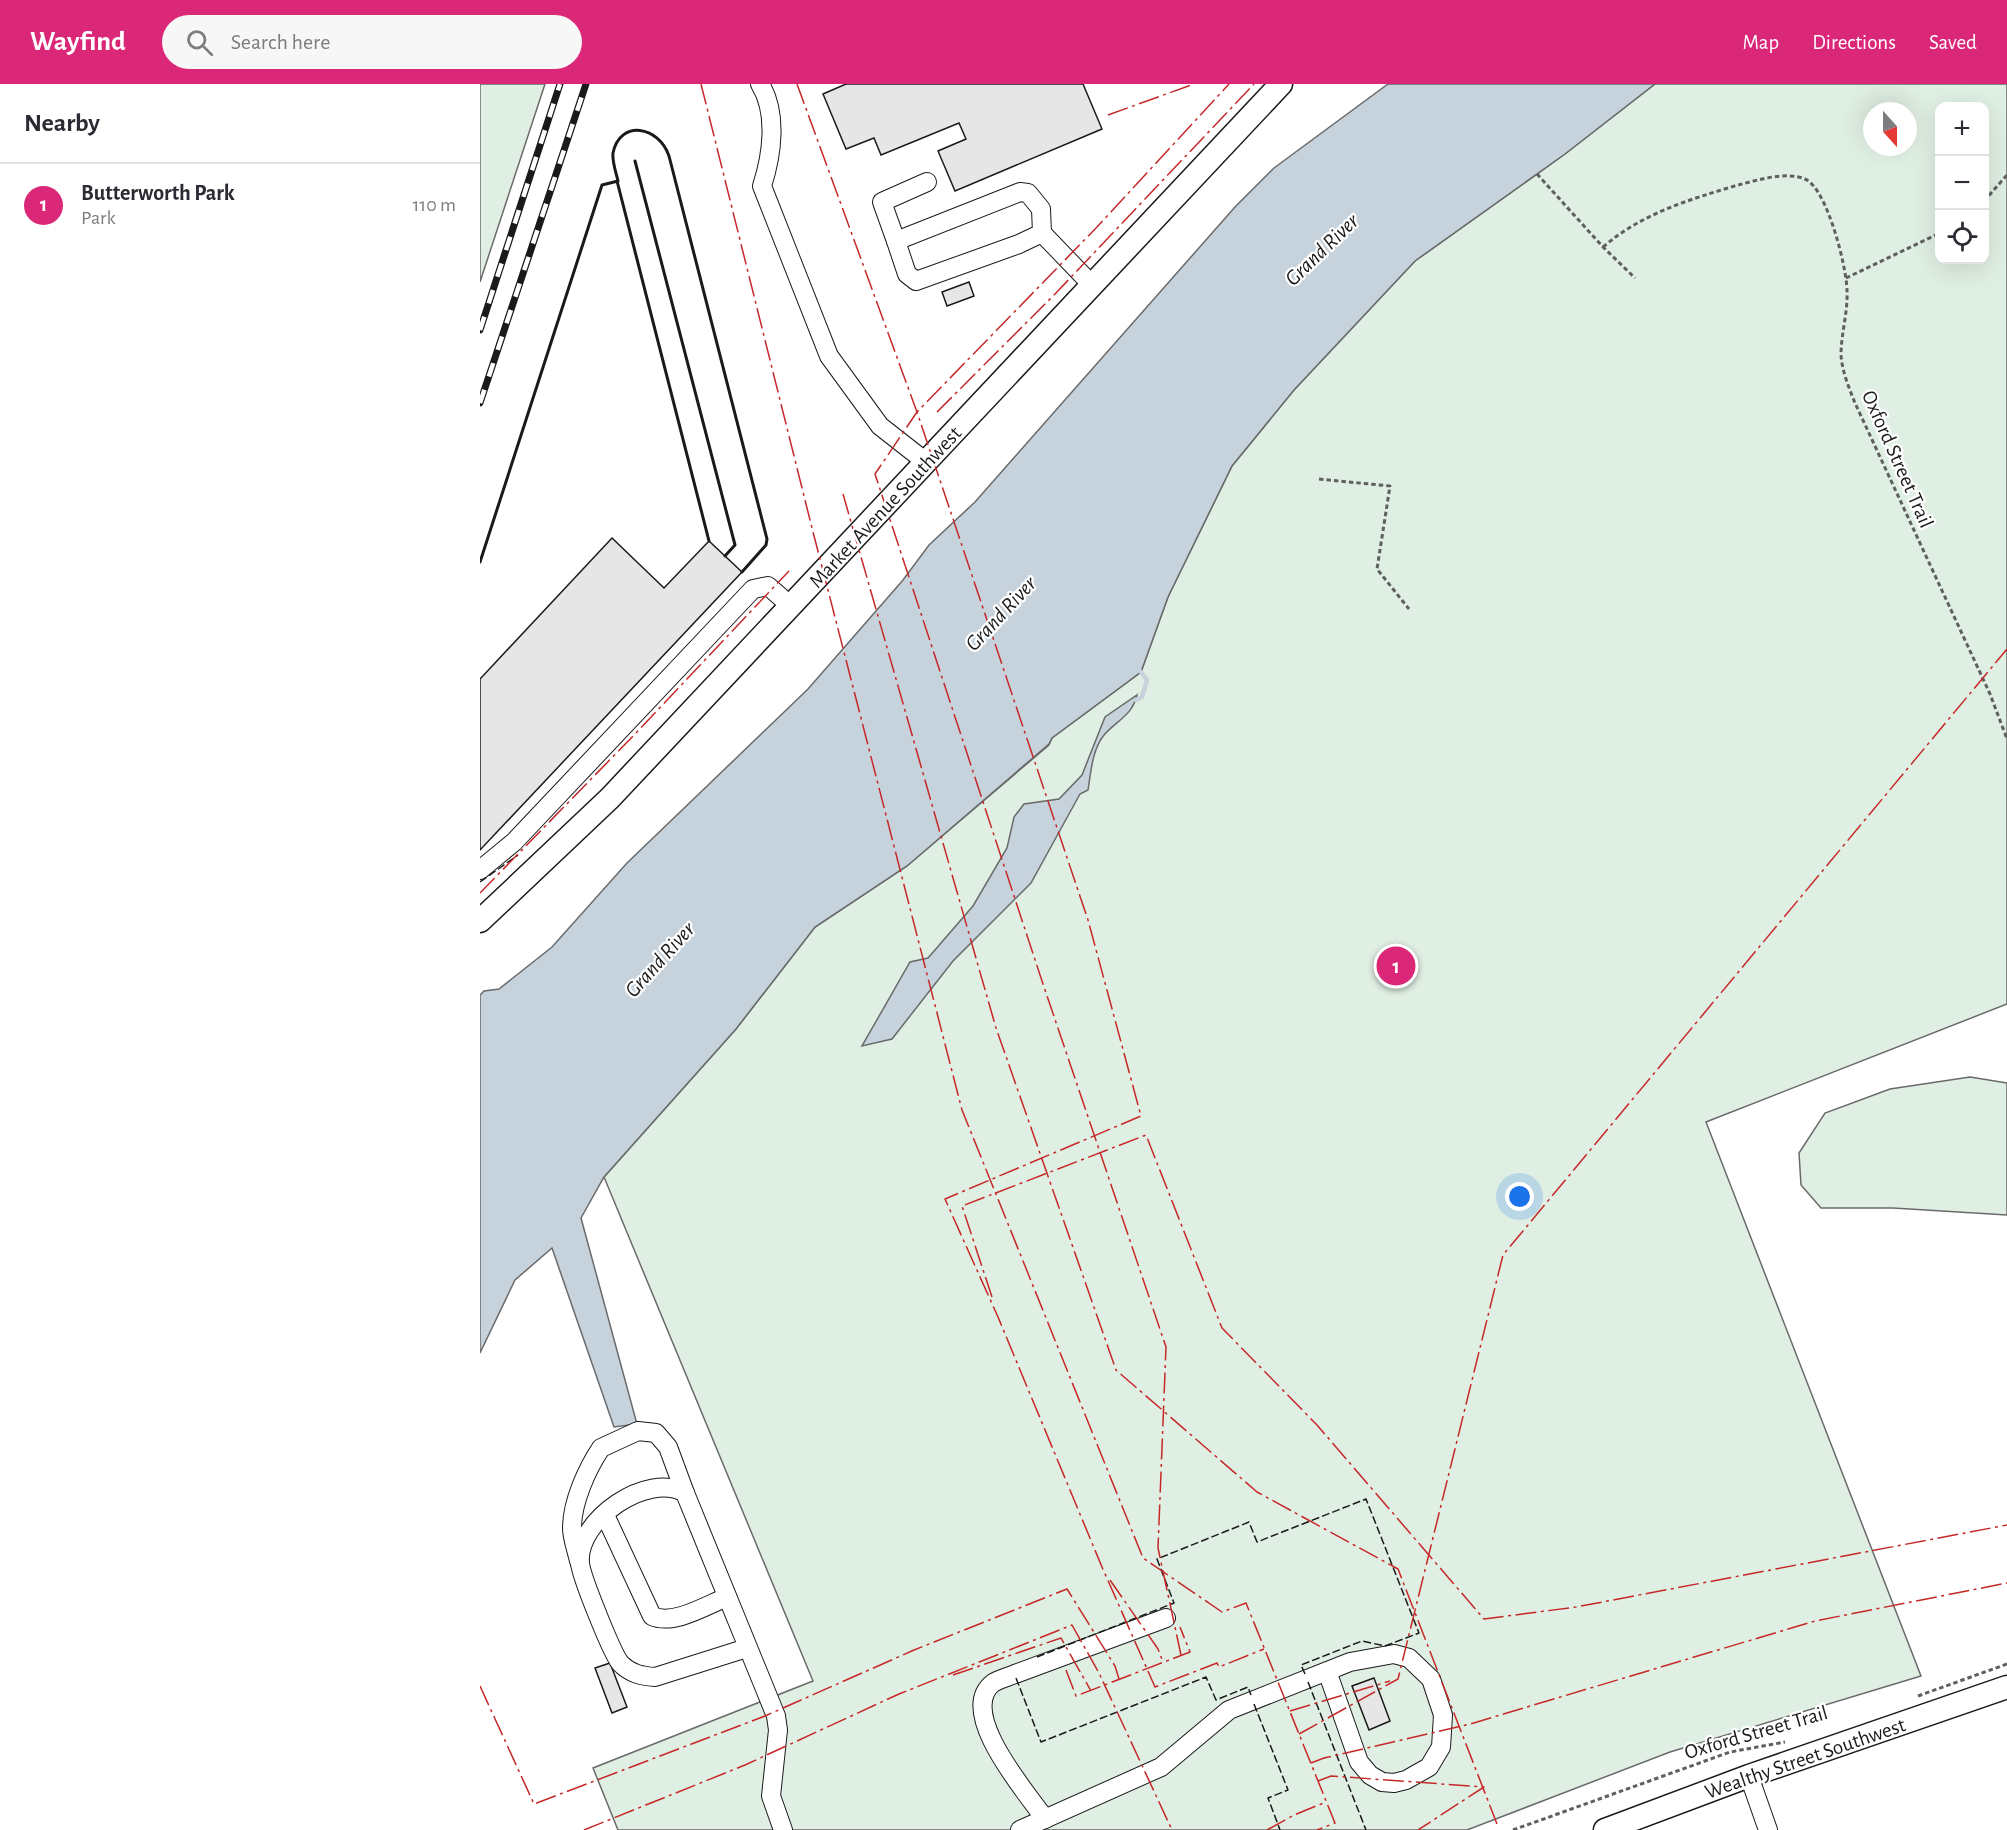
<!DOCTYPE html>
<meta charset="utf-8">
<style>
body{margin:0;font-family:"Alegreya Sans",sans-serif;background:#f7f7f7;color:#2b2b33}
.controls{position:absolute;right:18px;top:18px;display:grid;overflow:hidden;border-radius:12px;box-shadow:0 6px 24px #0002}
.controls button{width:54px;height:54px;display:grid;place-items:center;padding:0;border:0;border-bottom:2px solid #e1e1e2;background:#fff;color:#2b2b33;font:30px sans-serif}
.compass{position:absolute;left:1383px;top:18px;width:54px;height:54px;border-radius:50%;background:#fff;box-shadow:0 6px 24px #0002;rotate:159deg}
.you{position:absolute;left:1040px;top:1113px;width:21px;height:21px;margin:-15px;border:4px solid #fff;border-radius:50%;background:#1a73e8;box-shadow:0 0 0 9px #1a73e833}
.badge{display:grid;place-items:center;width:39px;height:39px;border-radius:50%;background:#db2777;color:#fff;font-size:20px;font-weight:700}
.pin{position:absolute;translate:-50% -50%;border:3px solid #fff;box-shadow:0 2px 6px #0006}
.list{margin:0;padding:0;list-style:none}
h2{display:flex;justify-content:space-between;align-items:center;height:78px;margin:0;padding:0 24px;font-size:26px}
h2 small{font-size:20px;font-weight:400;color:#7c7c81}
.list li{display:grid;grid-template-columns:39px 1fr auto;gap:18px;align-items:center;box-sizing:border-box;height:84px;padding:0 24px;border-top:2px solid #e1e1e2}
.list b{display:block;font-size:22px;white-space:nowrap}
.list p{margin:0;font-size:20px;white-space:nowrap;color:#7c7c81}
.list em{font-size:20px;font-style:normal;color:#7c7c81}
.icon{flex:none;width:33px;height:33px;fill:none;stroke:currentColor;stroke-width:2;stroke-linecap:round;stroke-linejoin:round}
.map{position:relative;flex:none;width:1527px;height:1746px;overflow:hidden}
header{display:flex;align-items:center;gap:36px;box-sizing:border-box;height:84px;padding:0 30px;background:#db2777;color:#fff}
header strong{font-size:28px}
nav{display:flex;gap:33px;margin-inline-start:auto;font-size:21px}
.search{width:420px;height:54px;background:#f7f7f7;display:flex;align-items:center;gap:15px;box-sizing:border-box;padding:0 21px;border-radius:33px;color:#7c7c81;font-size:22px}
main{display:flex}
aside{flex:1;background:#fff}
.map>svg:first-child{display:block}
</style>
<header>
<strong>Wayfind</strong>
<div class="search"><svg class="icon" aria-label="search" viewBox="0 0 24 24"><circle cx="10" cy="10" r="6"/><path d="M15 15l6 6"/></svg>Search here</div>
<nav><a>Map</a><a>Directions</a><a>Saved</a></nav>
</header>
<main>
<aside>
<h2>Nearby<small></small></h2>
<ul class="list">
<li><span class="badge">1</span><div><b>Butterworth Park</b><p>Park</p></div><em>110 m</em></li>
</ul>
</aside>
<div class="map">
<svg width="1527" height="1746" viewBox="0 0 1527 1746">
<rect width="100%" height="100%" fill="#fff"/>
<!-- green -->
<g fill="#e0efe3" stroke="#6a6a6a" stroke-width="1.5" fill-rule="evenodd">
<polygon points="0,0 65,0 0,198"/>
<path d="M1175,0H1527V920L1226,1038L1441,1592L1190,1668L987,1746H138L113,1684L333,1597L124,1093L256,945L335,843L427,782L569,661L572,654L661,588L688,513L752,382L814,306L935,177L1085,70ZM1460,22H1504V176H1460ZM1392,27H1428V63H1392Z"/>
<polygon points="1490,993 1527,999 1527,1131 1413,1124 1341,1124 1321,1101 1319,1069 1345,1029 1410,1005"/>
</g>
<!-- water -->
<g fill="#c6d2dc" stroke="#6a6a6a" stroke-width="1.5">
<polygon points="908,0 1175,0 1085,70 935,177 814,306 752,382 688,513 661,588 572,654 569,660 427,782 335,843 256,945 124,1093 101,1134 157,1340 134,1343 72,1164 35,1196 0,1269 0,911 4,907 19,905 72,863 147,779 328,605 423,496 449,461 495,418 755,123 794,84"/>
<path d="M657,611C652,632 637,636 624,651C612,666 611,688 608,706L600,710L551,799L473,877L412,955L382,962L430,878L448,874L493,822L527,764L534,733L544,720L579,715L602,691L625,633Z"/>
</g>
<g fill="none" stroke-linecap="round" stroke-linejoin="round">
<!-- stream -->
<polyline stroke="#c6d2dc" stroke-width="4.5" points="656,616 662,613 667,596 661,588"/>
</g>
<!-- building -->
<g fill="#e6e6e6" stroke="#1a1a1a" stroke-width="1.5">
<polygon points="366,0 603,0 622,45 475,107 458,67 486,55 479,39 401,71 394,54 366,65 343,10"/>
<polygon points="489,198 494,212 467,222 462,208"/>
<polygon points="132,454 184,504 229,457 262,488 0,766 0,595"/>
<polygon points="130,1579 147,1623 132,1629 115,1584"/>
<polygon points="894,1594 910,1637 889,1646 872,1602"/>
</g>
<g fill="none" stroke-linecap="round" stroke-linejoin="round">
<defs>
<g id="minor">
<path d="M280,0C298,29 292,71 282,102L349,272L400,342L446,378"/>
<polyline points="562,149 561,125 548,109 540,108 416,157 427,190 436,197 539,160 562,149 612,201"/>
<polyline points="416,157 402,118 447,98"/>
<polyline points="0,786 34,758 273,505 288,502 312,523"/>
<path d="M125,1431L172,1532C193,1542 227,1521 247,1513"/>
<path d="M99,1477C97,1467 92,1455 92,1444C92,1418 107,1385 121,1364L158,1347L176,1349L188,1363L205,1409"/>
<path d="M267,1564L175,1593C162,1592 151,1590 141,1580C133,1572 101,1492 100,1479C96,1436 168,1387 205,1409L296,1632L298,1646L291,1712L303,1746"/>
<polyline points="1269,1692 1288,1746"/>
<path d="M565,1735C547,1709 476,1628 513,1599C519,1595 528,1593 535,1590L686,1534"/>
<polyline points="540,1746 681,1683 749,1626 870,1578 914,1570 929,1574 951,1595 963,1631 961,1663 949,1683 926,1696 914,1699 902,1698 890,1691 879,1678 847,1587"/>
</g>
<g id="major">
<polyline points="0,837 130,714 801,0"/>
<polyline points="1125,1746 1269,1692 1527,1603"/>
</g>
</defs>
<!-- minor casing -->
<use href="#minor" stroke="#1a1a1a" stroke-width="20"/>
<!-- major casing -->
<use href="#major" stroke="#1a1a1a" stroke-width="25"/>
<!-- path -->
<g stroke="#5f5f5f" stroke-width="3" stroke-dasharray="4.5 3" stroke-linecap="butt">
<polyline points="1057,90 1123,163 1155,194"/>
<polyline points="1504,117 1527,91"/>
<path d="M1123,163C1163,129 1208,116 1258,101C1278,96 1306,87 1325,95C1347,104 1367,184 1367,207C1368,228 1361,250 1361,271C1362,287 1369,304 1375,319L1510,610L1527,655"/>
<polyline points="1366,194 1460,149"/>
<polyline points="839,395 910,402 897,485 929,525"/>
<polyline points="1438,1612 1527,1580"/>
<polyline points="1033,1746 1250,1668 1305,1658"/>
</g>
<!-- minor -->
<use href="#minor" stroke="#fff" stroke-width="18"/>
<!-- major -->
<use href="#major" stroke="#fff" stroke-width="22"/>
<defs>
<g id="rail">
<polyline points="0,246 80,0"/>
<polyline points="0,319 106,0"/>
</g>
</defs>
<!-- rail casing -->
<use href="#rail" stroke="#1a1a1a" stroke-width="7"/>
<!-- rail -->
<use href="#rail" stroke="#fff" stroke-width="4.5" stroke-dasharray="14" stroke-linecap="butt"/>
<!-- fence -->
<g stroke="#1a1a1a" stroke-width="1.5" stroke-dasharray="8 3" stroke-linecap="butt">
<polyline points="0,798 38,771"/>
<polyline points="557,1573 694,1519 677,1475 769,1438 777,1458 886,1415 939,1549 905,1562 882,1557 821,1581 825,1590"/>
<polyline points="536,1594 561,1658 726,1593 736,1616 768,1603 771,1611"/>
<polyline points="828,1598 886,1746"/>
<polyline points="774,1620 808,1706 788,1714 800,1746"/>
</g>
<!-- wall -->
<g stroke="#1a1a1a" stroke-width="3">
<polyline points="155,77 255,461 245,472"/>
<polyline points="137,97 229,457"/>
<path d="M0,478L122,101L138,97C136,88 132,78 133,69C140,35 179,42 189,72L287,455L286,461L262,488"/>
</g>
<!-- power -->
<g stroke="#c62828" stroke-width="1.5" stroke-dasharray="21 4.5 3 4.5" stroke-linecap="butt">
<polyline points="221,0 332,444 482,1026 663,1474 742,1528 766,1519 855,1739 837,1746"/>
<polyline points="317,0 437,328 608,836 661,1032 465,1115 518,1233 622,1483 675,1603 737,1579 739,1583 784,1565"/>
<polyline points="628,31 714,0"/>
<polyline points="457,328 575,210 774,0"/>
<polyline points="363,410 516,944 636,1286 777,1408 918,1485 1017,1740"/>
<polyline points="0,809 156,649 309,487"/>
<polyline points="512,1213 482,1122 666,1051 742,1244 837,1341 1004,1535 1096,1523 1527,1441"/>
<polyline points="630,1496 678,1565 683,1578"/>
<polyline points="701,1571 678,1464 686,1263 563,900 395,390 437,328 617,143 749,0"/>
<polyline points="586,1586 596,1612 710,1568 700,1543"/>
<polyline points="473,1591 581,1554 611,1607"/>
<polyline points="0,1602 54,1720 285,1632 434,1566 587,1505 635,1582 639,1595"/>
<polyline points="810,1627 910,1597"/>
<polyline points="819,1650 918,1595 1023,1171 1527,565"/>
<polyline points="831,1679 844,1674 990,1640 1335,1537 1527,1499"/>
<polyline points="838,1697 851,1692 1004,1703 938,1746"/>
<polyline points="104,1746 265,1681 419,1610 592,1541 619,1589 692,1746"/>
<polyline points="787,1746 814,1731 846,1718"/>
</g>
</g>
<g text-anchor="middle" stroke-width="4.5" stroke-linejoin="round" paint-order="stroke">
<!-- street labels -->
<g font-size="21" fill="#1a1a1a" stroke="#fff">
<text transform="translate(1418 375) rotate(66)" y="7">Oxford Street Trail</text>
<text transform="translate(405 423) rotate(-47)" y="7">Market Avenue Southwest</text>
<text transform="translate(1276 1648) rotate(-16)" y="7">Oxford Street Trail</text>
<text transform="translate(1325 1674) rotate(-19)" y="7">Wealthy Street Southwest</text>
</g>
<!-- water labels -->
<g font-size="22" font-style="italic" fill="#1a1a1a" stroke="#fff">
<text transform="translate(841 165) rotate(-44)" y="8">Grand River</text>
<text transform="translate(520 529) rotate(-47)" y="8">Grand River</text>
<text transform="translate(179 875) rotate(-48)" y="8">Grand River</text>
</g>
</g>
</svg>
<div class="controls">
<button>+</button>
<button>−</button>
<button><svg class="icon" aria-label="locate" viewBox="0 0 24 24"><circle cx="12" cy="12" r="6"/><path d="M12 2v4M12 18v4M2 12h4M18 12h4"/></svg></button>
</div>
<svg class="compass" viewBox="-18 -18 36 36"><path d="M0-13l5 13h-10z" fill="#e53935"/><path d="M0 13l5-13h-10z" fill="#7c7c81"/></svg>
<div class="you"></div>
<div class="pin badge" style="left:916px;top:882px">1</div>
</div>
</main>
